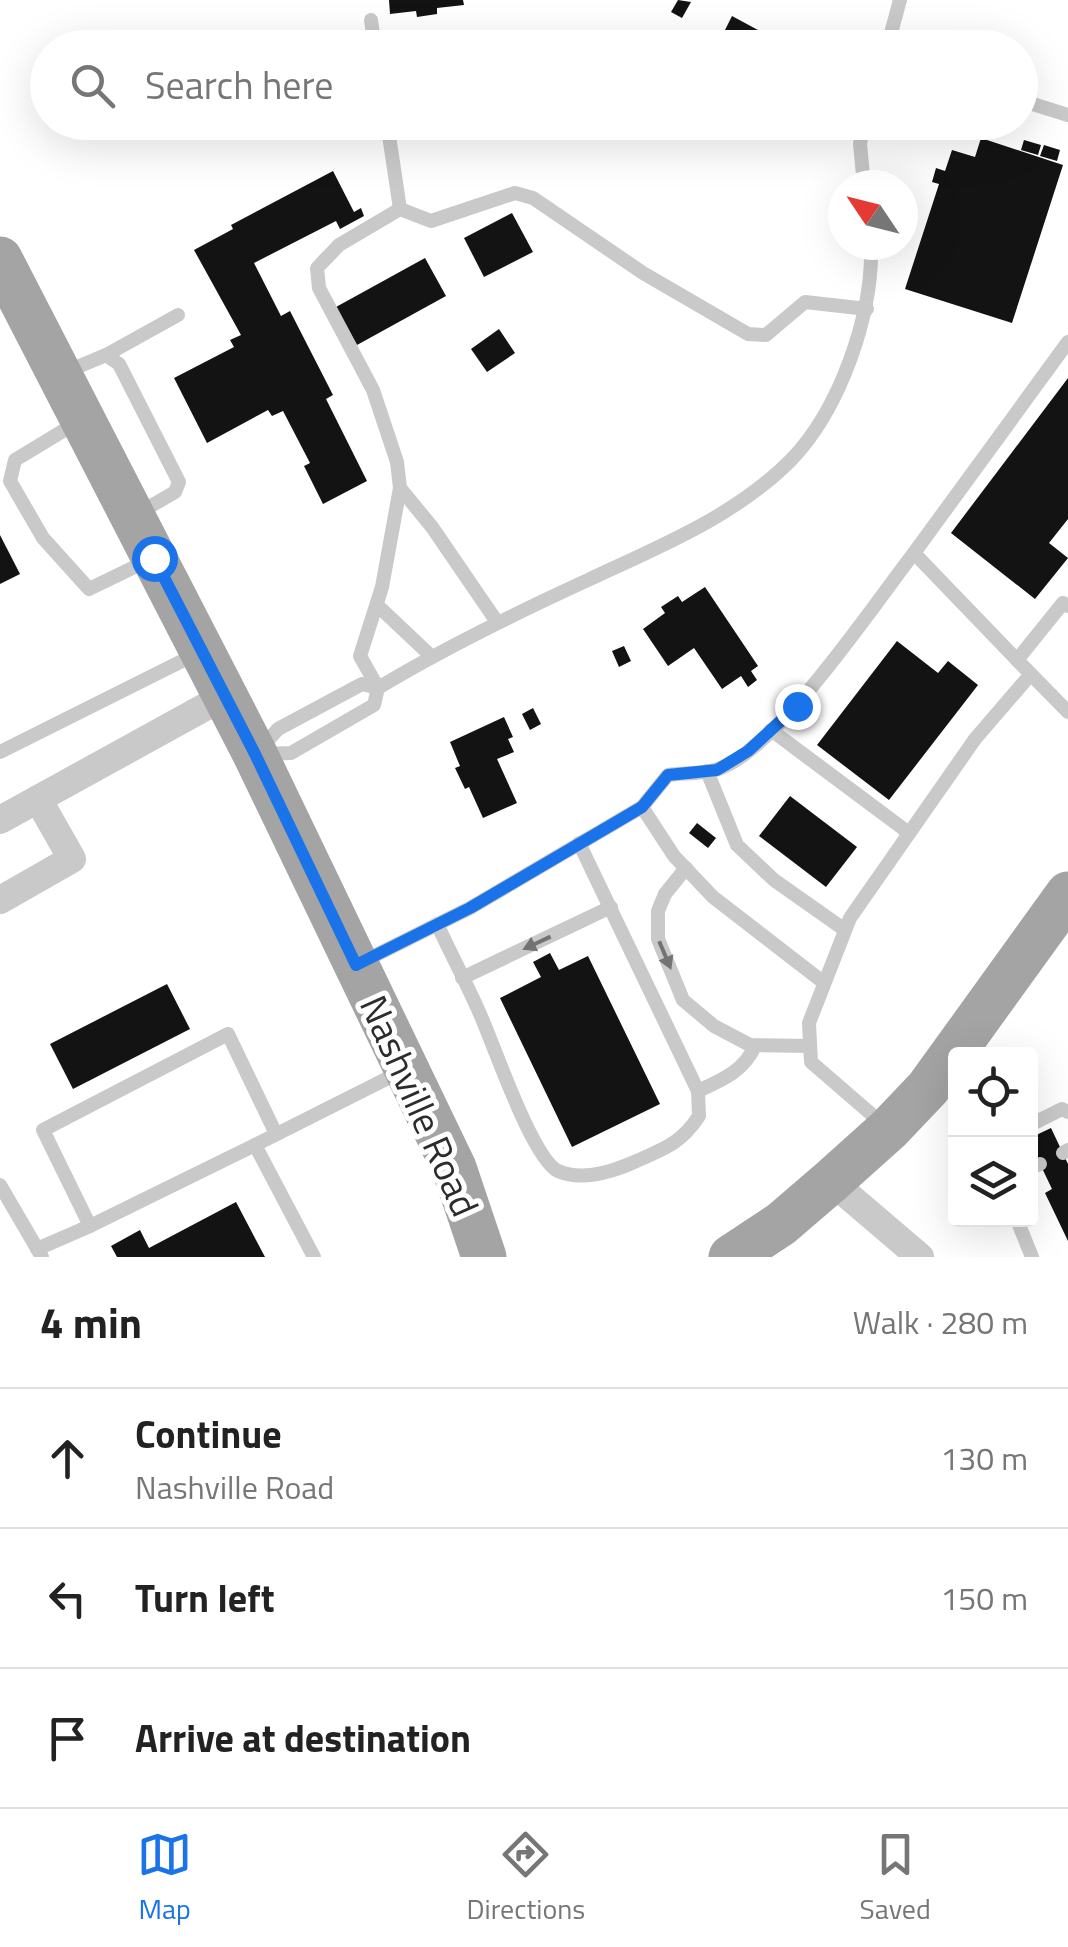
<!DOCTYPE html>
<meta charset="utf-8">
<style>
body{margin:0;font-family:"Titillium Web",sans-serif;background:#f2f2f2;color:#222}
.controls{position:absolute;right:30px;bottom:30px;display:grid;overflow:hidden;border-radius:10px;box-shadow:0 10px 40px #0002}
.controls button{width:90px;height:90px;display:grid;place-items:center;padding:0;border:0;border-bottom:2px solid #e0e0e0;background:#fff;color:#222;font:50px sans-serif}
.compass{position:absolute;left:828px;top:170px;width:90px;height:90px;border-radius:50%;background:#fff;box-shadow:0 10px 40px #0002;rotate:305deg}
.stop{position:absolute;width:30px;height:30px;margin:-22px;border:8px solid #1a73e8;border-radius:50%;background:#fff}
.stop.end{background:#1a73e8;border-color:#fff;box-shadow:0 2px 10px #0008}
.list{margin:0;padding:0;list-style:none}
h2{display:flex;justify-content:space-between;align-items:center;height:130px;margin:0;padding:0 40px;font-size:42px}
h2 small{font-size:32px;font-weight:400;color:#767676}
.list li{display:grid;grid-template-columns:65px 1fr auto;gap:30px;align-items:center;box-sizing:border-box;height:140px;padding:0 40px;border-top:2px solid #e0e0e0}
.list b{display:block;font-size:38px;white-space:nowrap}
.list p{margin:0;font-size:32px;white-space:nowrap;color:#767676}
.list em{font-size:32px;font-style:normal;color:#767676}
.icon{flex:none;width:55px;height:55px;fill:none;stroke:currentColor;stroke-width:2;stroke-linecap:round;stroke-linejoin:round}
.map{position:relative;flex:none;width:1068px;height:1257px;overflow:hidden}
.search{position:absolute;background:#fff;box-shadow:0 10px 40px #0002;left:30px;right:30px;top:30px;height:110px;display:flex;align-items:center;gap:25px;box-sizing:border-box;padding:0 35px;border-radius:55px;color:#767676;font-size:38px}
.sheet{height:550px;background:#fff}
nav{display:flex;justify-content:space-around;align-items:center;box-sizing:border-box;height:140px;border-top:2px solid #e0e0e0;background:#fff;font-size:28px;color:#767676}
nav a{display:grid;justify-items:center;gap:5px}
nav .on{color:#1a73e8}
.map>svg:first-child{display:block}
</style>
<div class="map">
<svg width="1068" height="1257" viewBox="0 0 1068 1257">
<rect width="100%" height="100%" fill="#fff"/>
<!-- building -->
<g fill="#131313">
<polygon points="389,0 463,0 464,5 437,8 437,14 417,17 416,11 390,14"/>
<polygon points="678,0 691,2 682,18 671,12"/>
<polygon points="732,16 773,38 768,48 716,48"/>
<polygon points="718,122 762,122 756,134 734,123 731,129"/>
<polygon points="981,138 1063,165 1012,323 905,289 939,184 932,182 936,168 945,171 952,150 975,157"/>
<polygon points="1024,140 1041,145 1038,155 1021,150"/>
<polygon points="1044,145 1060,150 1057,161 1040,156"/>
<polygon points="333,171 354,212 361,208 364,216 340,229 336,221 254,263 281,316 290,311 333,395 326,399 367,481 323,504 304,466 310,463 283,411 272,416 268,410 207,443 174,378 234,347 230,340 241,335 194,250 233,229 231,225"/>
<polygon points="512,213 533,252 484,277 464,238"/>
<polygon points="425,258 446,296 357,345 336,307"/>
<polygon points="499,329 515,353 487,372 471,349"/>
<polygon points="1068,378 1068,519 1049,543 1068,558 1035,599 951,533"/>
<polygon points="0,535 20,574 0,584"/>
<polygon points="705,587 758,666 751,671 757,680 748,687 741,676 722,689 694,648 668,666 643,629 665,613 661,607 678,596 682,602"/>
<polygon points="897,641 938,673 948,661 978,685 889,800 817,745"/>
<polygon points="624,646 631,661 619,667 612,651"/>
<polygon points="533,708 541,724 530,730 522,714"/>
<polygon points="504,717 513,737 508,739 514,752 497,759 517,803 483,818 469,787 465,789 455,768 460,766 450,742"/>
<polygon points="790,796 857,847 826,887 759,836"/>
<polygon points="697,823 716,838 708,848 689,833"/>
<polygon points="550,953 559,970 588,956 660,1104 572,1147 500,998 541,977 533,962"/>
<polygon points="167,984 190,1029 73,1089 50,1044"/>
<polygon points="1051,1128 1068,1164 1068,1241 1045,1193 1052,1189 1030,1143 1030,1138"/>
<polygon points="236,1202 265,1257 117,1257 111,1246 140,1230 149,1248"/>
</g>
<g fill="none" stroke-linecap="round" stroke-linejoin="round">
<!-- service -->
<g stroke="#c9c9c9" stroke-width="14">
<polyline points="371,20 375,48"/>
<polyline points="887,48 900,0"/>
<polyline points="1020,100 1068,115"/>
<polyline points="387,122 400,209"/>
<polyline points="864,122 860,144 864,185"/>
<polyline points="106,355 178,315"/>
<polyline points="63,373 106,355 119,364 179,482 175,492 137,514"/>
<polyline points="76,423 15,460 10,481 43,538 89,589 149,560"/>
<polyline points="400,488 432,527 497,622"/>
<polyline points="377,605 431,656"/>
<polyline points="1068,606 1063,603 1017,660 1068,712"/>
<polyline points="1017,660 914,553 1068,342"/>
<polyline points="378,688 360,656 382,587 400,488 397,462 373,390 319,288 317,268 339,245 400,209 431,221 515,193 533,198 643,273 748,334 766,335 805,302 867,309"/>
<polyline points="771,730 909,833"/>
<polyline points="260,749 278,729 362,684 378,688"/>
<polyline points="0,752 196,654"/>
<path d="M263,754L291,753L374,705L378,688C446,647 516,613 588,580C658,547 734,517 790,461C840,410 873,315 871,245"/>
<polyline points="707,771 737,845 774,880 845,930"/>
<path d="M642,807L668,775C683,773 700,774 715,770C774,755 874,604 914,553"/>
<polyline points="686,868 665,894 658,911 658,939 683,1000 714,1026 750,1045 810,1046"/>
<path d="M437,924C451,954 467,984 480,1014C494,1045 532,1158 558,1171C581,1181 611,1172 632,1163C663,1149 680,1145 699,1116L698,1091L579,843"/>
<polyline points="362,962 470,908 642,807 674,856 713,897 823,982"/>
<polyline points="462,978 611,907"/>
<path d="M698,1091C722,1080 744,1071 755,1046"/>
<polyline points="1030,1125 1062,1109 1068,1112"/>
<polyline points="885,1126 811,1062 809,1023 850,918 975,739 1031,674"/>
<polyline points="255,1145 90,1226 43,1130 228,1034 276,1134"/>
<polyline points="1063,1153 1068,1150"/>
<polyline points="1030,1168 1040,1164"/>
<polyline points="0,1185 42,1257"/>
<polyline points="1017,1220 1032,1257"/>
<polyline points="37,1249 90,1226"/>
<polyline points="314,1257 255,1145 400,1072"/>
</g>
<!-- minor -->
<g stroke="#c9c9c9" stroke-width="28">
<polyline points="0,820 225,696"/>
<polyline points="0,900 72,859 38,799"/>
<polyline points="831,1181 920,1257"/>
</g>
<!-- primary -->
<g stroke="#a4a4a4" stroke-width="45">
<polyline points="0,259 255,754 454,1168 484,1257"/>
<polyline points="731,1257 781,1224 831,1181 889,1129 928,1088 1068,894"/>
</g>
</g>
<!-- one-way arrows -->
<defs><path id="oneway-solid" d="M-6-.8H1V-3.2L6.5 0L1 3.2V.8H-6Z" transform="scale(2.5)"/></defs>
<g fill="#737373">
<use href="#oneway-solid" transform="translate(537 943) rotate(155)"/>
<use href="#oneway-solid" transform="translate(665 955) rotate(67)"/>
</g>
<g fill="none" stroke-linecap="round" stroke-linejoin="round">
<!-- route -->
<polyline stroke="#1a73e8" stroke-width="12" points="154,558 255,754 356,965 470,908 642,807 668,775 717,770 748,751 797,706"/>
</g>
<g text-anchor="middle" stroke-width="10" stroke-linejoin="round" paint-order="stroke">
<!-- street labels -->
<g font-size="38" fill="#2c2c2c" stroke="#fff">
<text transform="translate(419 1106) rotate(66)" y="13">Nashville Road</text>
</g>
</g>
</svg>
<div class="controls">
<button><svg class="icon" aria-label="locate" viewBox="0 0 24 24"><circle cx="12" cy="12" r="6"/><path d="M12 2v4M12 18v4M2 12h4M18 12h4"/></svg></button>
<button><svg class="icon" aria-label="layers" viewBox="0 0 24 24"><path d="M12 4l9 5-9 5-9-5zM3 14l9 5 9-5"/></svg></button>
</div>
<svg class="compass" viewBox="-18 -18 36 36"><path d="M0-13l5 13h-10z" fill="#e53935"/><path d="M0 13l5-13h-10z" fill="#767676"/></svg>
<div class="stop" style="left:154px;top:558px"></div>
<div class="stop end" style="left:797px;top:706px"></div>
<div class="search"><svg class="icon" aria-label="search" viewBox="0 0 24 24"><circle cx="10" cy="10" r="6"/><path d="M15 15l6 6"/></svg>Search here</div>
</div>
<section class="sheet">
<h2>4 min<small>Walk · 280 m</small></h2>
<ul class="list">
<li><svg class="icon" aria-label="ahead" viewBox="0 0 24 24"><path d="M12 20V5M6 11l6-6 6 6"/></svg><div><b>Continue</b><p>Nashville Road</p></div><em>130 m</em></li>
<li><svg class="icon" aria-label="left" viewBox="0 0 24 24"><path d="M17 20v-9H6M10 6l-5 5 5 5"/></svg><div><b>Turn left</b></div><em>150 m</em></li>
<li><svg class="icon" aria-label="arrive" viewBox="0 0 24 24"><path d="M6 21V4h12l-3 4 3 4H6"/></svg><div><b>Arrive at destination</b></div></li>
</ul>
</section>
<nav>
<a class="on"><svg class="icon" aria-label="map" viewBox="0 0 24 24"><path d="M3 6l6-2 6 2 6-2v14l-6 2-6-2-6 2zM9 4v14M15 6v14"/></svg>Map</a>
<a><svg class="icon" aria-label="directions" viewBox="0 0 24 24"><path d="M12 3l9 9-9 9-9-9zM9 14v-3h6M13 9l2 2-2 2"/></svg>Directions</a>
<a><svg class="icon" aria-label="saved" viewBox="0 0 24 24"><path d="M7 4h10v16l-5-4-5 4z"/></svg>Saved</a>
</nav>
